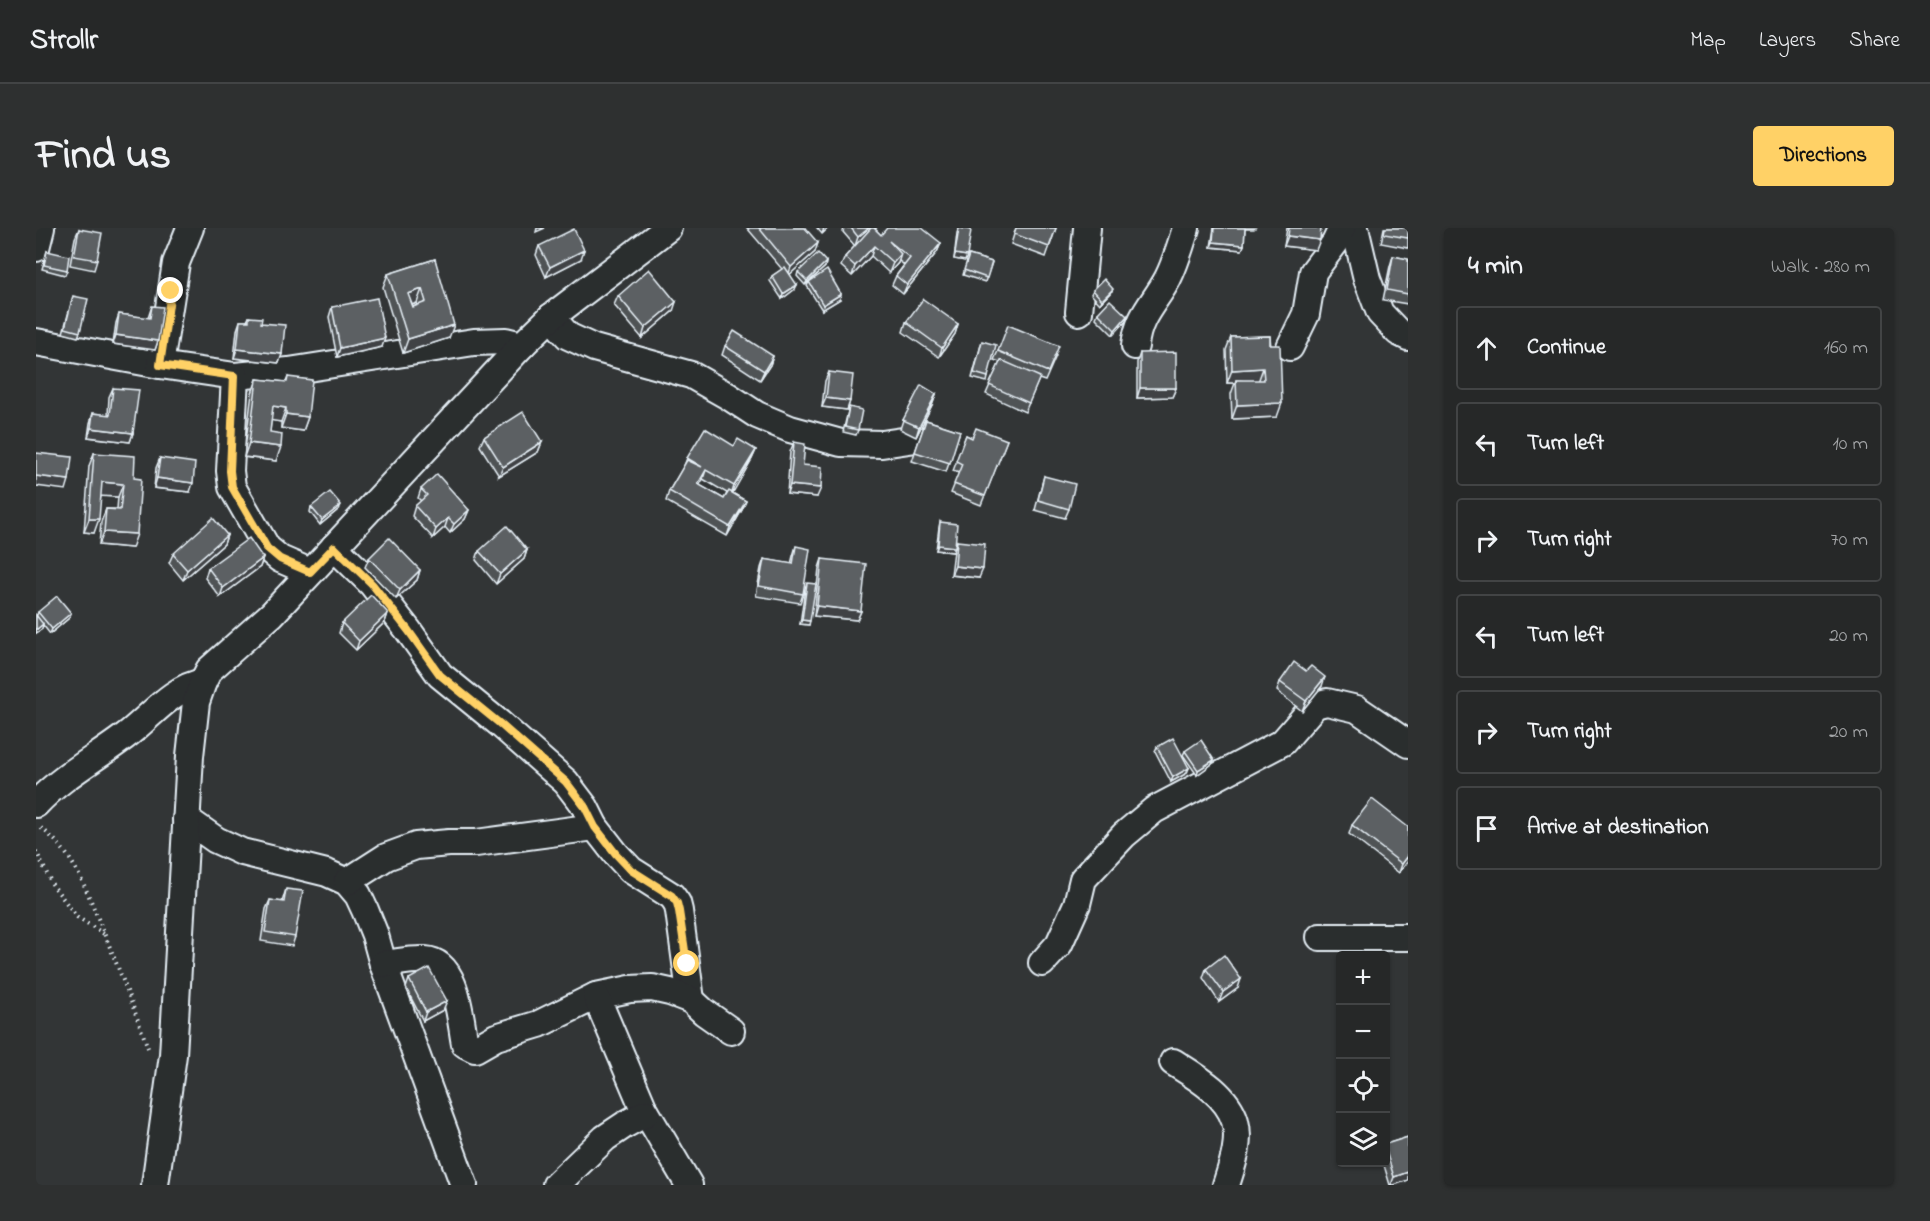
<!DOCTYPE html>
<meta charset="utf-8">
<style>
body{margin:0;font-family:"Indie Flower",sans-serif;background:#2e3030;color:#f1f3f6}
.controls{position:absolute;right:18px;bottom:18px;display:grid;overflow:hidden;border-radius:6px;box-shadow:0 2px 4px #0004}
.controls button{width:54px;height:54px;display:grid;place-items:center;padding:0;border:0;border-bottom:2px solid #424445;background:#262828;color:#f1f3f6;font:30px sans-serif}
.stop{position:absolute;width:18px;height:18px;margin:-14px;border:4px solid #ffd166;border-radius:50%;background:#fff}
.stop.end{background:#ffd166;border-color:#fff;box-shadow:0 2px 6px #0008}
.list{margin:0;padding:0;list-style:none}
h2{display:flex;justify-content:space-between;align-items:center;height:78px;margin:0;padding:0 24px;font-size:26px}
h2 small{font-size:20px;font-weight:400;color:#a4a6a8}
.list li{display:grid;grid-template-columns:39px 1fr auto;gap:18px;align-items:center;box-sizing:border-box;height:84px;margin:0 12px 12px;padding:0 12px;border:2px solid #424445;border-radius:6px}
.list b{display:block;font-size:22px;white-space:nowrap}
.list em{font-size:20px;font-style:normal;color:#a4a6a8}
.icon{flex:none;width:33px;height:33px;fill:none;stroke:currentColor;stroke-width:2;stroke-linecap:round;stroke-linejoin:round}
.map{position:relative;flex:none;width:1372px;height:957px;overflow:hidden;border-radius:6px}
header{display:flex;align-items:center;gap:36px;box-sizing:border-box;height:84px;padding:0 30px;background:#262828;border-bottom:2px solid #424445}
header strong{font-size:28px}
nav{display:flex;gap:33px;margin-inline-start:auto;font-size:21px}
.intro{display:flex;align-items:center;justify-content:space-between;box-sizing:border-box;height:144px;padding:0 36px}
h1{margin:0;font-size:42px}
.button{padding:15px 27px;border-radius:6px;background:#ffd166;color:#111;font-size:21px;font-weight:700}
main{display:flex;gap:36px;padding:0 36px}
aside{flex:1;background:#262828;border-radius:6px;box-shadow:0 2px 4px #0004}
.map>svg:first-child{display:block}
</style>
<header>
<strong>Strollr</strong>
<nav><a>Map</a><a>Layers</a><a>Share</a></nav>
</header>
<div class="intro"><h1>Find us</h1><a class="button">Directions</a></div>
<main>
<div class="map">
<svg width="1372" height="957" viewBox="0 0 1372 957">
<rect width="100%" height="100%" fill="#323536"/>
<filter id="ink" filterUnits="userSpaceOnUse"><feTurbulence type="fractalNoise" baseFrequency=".0167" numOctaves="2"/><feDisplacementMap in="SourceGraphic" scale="12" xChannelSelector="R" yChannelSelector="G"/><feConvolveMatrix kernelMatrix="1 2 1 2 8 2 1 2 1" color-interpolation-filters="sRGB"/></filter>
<g filter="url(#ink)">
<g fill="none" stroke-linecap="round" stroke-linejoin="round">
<defs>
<g id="minor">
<polyline points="1319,0 1331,51 1344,85 1362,104 1372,109"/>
<polyline points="0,20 5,0"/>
<polyline points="1043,84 1051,0"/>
<polyline points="515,89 532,108 558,120 655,147 692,168 721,187 754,201 805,215 846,216 880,211"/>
<polyline points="0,114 124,137 199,148 253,143 438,114 470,113 486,117"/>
<path d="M1099,118C1102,87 1119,75 1132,50C1140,34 1145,16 1150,0"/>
<polyline points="1254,119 1270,86 1277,44 1299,15 1306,0"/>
<polyline points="124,137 140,35 154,0"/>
<polyline points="199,148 194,243 196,259 231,320 244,331 274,344"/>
<polyline points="298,319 336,356 372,402 404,447 463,495 530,554 549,579 559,599 580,626 595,642 636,668 641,675 643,683 655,772"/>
<path d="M0,576C25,549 59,531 88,509C113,491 135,460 167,454"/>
<polyline points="150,591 180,612 206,624 291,645 311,654 322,667 329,682 339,707 347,736 428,957"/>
<polyline points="311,654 350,629 380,618 413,615 440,615 559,599"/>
<polyline points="1284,709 1372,709"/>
<polyline points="1006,735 1023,716 1041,676 1047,651 1088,607 1118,582 1247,514 1279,477 1291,474 1321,481 1372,516"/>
<path d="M347,736C360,735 375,731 389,732C422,734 424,792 429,816L439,821L460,809L503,796L560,768L594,761L616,760L634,764L655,772L668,784L695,803"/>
<polyline points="560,768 607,879 653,957"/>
<path d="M1137,834C1159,848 1191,866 1199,893C1205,914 1196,938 1190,957"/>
<polyline points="119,957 137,827 154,528 160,474 167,454 173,442 236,386 486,117 515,89 632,0"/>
<polyline points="520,957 569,910 590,896 610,885"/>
</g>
</defs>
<!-- minor casing -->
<use href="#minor" stroke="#e8f1f8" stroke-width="30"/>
<!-- path -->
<g stroke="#e8f1f8" stroke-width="4" stroke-dasharray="1.5 4.5" stroke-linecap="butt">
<path d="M5,600C40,626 52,667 68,705C84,743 98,781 112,820"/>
<polyline points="0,623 16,656 41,689 68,706"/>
</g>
<!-- minor -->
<use href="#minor" stroke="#2a2d2e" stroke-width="26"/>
</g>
<!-- wall -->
<g fill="#4f5355" stroke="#e8f1f8" stroke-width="1.5" fill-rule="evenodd">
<polygon points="711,0 769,0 779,24 754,46 759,61 746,71 734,53 736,48 746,41"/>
<polygon points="781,0 792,0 786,6"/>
<polygon points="808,0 840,0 839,1 845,7 905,15 901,24 867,66 856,57 860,48 868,37 863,33 862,35 853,45 835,28 816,48 805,38 809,29 819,18 807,4"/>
<polygon points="923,0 931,28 929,33 918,31 921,5"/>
<polygon points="980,0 1020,0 1010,29 975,16"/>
<polygon points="1178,0 1219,0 1218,1 1209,1 1208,17 1206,22 1175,19"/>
<polygon points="1251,0 1285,0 1280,22 1248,18"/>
<polygon points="1348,0 1372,0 1372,20 1345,15"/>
<polygon points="43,1 61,32 58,42 34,37 39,10"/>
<polygon points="503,18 545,31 510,49 500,27"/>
<polygon points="11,23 31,42 29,47 6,41"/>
<polygon points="933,27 956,34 949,54 927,47"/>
<polygon points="1357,28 1372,31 1372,76 1347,72 1354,38"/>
<path d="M399,31L413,110L367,125L347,59L352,46ZM381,75L382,77L377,79L376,77Z"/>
<polygon points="790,34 789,39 769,57 761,48 762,44"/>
<polygon points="773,54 804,71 786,82 771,58"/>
<polygon points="1057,62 1075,65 1064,76 1055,66"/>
<polygon points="37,68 44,104 42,109 27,105"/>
<polygon points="582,68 637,83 606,110 578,77"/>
<polygon points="116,78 122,113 119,122 77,116 80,95 83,86 112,90"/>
<polygon points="296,79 346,119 301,129 293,89"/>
<polygon points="1062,85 1090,93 1077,107 1060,90"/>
<polygon points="213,89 225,95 246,126 243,135 198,130 201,102 204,93 211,93"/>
<polygon points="870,94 922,96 919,106 903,129 867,104"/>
<polygon points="1234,108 1241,189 1196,191 1195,166 1199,155 1191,155 1190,122 1195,109"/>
<polygon points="946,113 952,149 951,154 936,150"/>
<polygon points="689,118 737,128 734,137 724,152 686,127"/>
<polygon points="962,123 1020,128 1009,153 1003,151 989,184 950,166 964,134 958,132"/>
<polygon points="1104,125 1140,160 1136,169 1101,170 1101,134"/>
<polygon points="793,144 814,173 811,182 786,179 789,153"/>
<polygon points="252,149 272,189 267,203 245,200 245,194 235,192 234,204 240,233 208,229 216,165 221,151 250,154"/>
<polygon points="77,160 97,205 94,214 52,209 54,195 57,185 72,187 73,169"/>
<polygon points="900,166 897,175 880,209 864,201 867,192"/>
<polygon points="813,179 822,202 820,207 807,204"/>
<polygon points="890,192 924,203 910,244 876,233"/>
<polygon points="930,207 936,210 971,212 945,277 915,265 923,245 917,243"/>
<polygon points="448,209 506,214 502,224 463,248 444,218"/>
<polygon points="758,214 767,237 781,269 751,266 754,224"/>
<path d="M698,218L720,222L716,231L696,265L710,273L706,282L691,308L630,273L633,263L648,238L651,230ZM667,251L691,265L688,271L663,257Z"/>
<polygon points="58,225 98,250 96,320 63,317 65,294 70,281 81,281 82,269 65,268 58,305 48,304 53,238"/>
<polygon points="124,230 154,264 118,260 120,240"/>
<polygon points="1008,248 1033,281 1029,290 999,282"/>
<polygon points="385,261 433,282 429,291 414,305 409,299 397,310 376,288 379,278 385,273 382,270"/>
<polygon points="275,279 303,281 284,297 274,284"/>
<polygon points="904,294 917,324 900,322 903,299"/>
<polygon points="191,307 188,316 147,352 133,335 137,326"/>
<polygon points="921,313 943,350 915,347 918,323"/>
<polygon points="760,318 767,366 764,375 720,368 725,340 728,331 755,336 757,328"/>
<polygon points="491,322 488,331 460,356 440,332 443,323"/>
<polygon points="227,330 224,339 184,369 169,350 172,340"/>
<polygon points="333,330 384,342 381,352 360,371 329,339"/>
<polygon points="786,331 825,383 821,392 778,388 783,340"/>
<polygon points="771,355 773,397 764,396 769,360"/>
<polygon points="2,384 35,385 33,390 14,406 7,397 6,401 0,405 0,387 1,387"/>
<polygon points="352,385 349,394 320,422 303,405 306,395"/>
<polygon points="1270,443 1286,458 1266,483 1241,463 1244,454"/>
<polygon points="1121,519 1151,545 1135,554 1119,523"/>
<polygon points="1149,523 1178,532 1176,536 1161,547 1147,527"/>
<polygon points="1316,597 1372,599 1372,633 1363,645 1313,606"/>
<polygon points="250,661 259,709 256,718 225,713 230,681 234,672 246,674"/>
<polygon points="1170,741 1202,760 1183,774 1167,750"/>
<polygon points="373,751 407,782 387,793 370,760"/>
<polygon points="1372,909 1372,952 1358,957 1354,957 1347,934 1350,934 1350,916"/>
</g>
<!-- shaded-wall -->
<g fill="#404345" stroke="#e8f1f8" stroke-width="1.5">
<polygon points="501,0 509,0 500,4"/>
<polygon points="788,0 792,0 786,6"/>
<polygon points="833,0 840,0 819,18 822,9"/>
<polygon points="1252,8 1284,12 1280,22 1248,18"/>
<polygon points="1177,14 1208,17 1206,22 1175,19"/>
<polygon points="782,15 779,24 752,48 755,39"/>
<polygon points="905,15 901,24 867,66 871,57"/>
<polygon points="838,18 835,28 816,48 819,38"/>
<polygon points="548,22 545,31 510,49 514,39"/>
<polygon points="865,26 862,35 853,45 857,35"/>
<polygon points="919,26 931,28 929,33 918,31"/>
<polygon points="790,34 789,39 769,57 771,53"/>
<polygon points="761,57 759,61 746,71 747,66"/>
<polygon points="386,61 381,75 367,80 372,66"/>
<polygon points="1077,61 1075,65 1064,76 1066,72"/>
<polygon points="805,66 804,71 786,82 787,77"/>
<polygon points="640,74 637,83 606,110 609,100"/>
<polygon points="1091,88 1090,93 1077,107 1079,102"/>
<polygon points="922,96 919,106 903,129 906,120"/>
<polygon points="418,97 413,110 367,125 372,111"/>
<polygon points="80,107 122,113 119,122 77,116"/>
<polygon points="349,110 346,119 301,129 304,120"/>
<polygon points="201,121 246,126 243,135 198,130"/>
<polygon points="737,128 734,137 724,152 728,143"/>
<polygon points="1227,140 1222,154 1200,152 1199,155 1191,155 1196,142"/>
<polygon points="1104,160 1140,160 1136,169 1101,170"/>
<polygon points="900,166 897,175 880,209 883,199"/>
<polygon points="790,170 814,173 811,182 786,179"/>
<polygon points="1246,175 1241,189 1196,191 1201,177"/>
<polygon points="237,178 250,180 245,194 232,192"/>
<polygon points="250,186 272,189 267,203 245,200"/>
<polygon points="55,200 97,205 94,214 52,209"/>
<polygon points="506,214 502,224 463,248 467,239"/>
<polygon points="213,215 245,219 240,233 208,229"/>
<polygon points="720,222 716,231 695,268 698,258"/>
<polygon points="670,242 667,251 659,265 662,256"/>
<polygon points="0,248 33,252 30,262 0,258"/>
<polygon points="121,250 157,255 154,264 118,260"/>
<polygon points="66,254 87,256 82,269 61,268"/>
<polygon points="754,257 785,260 781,269 751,266"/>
<polygon points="710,273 706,282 691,308 694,299"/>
<polygon points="305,277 303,281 284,297 286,292"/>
<polygon points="433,282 429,291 414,305 418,296"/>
<polygon points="412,290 409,299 397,310 400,301"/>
<polygon points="53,291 63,291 58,305 48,304"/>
<polygon points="68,304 101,306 96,320 63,317"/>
<polygon points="191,307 188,316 147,352 151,342"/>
<polygon points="902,317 919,319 917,324 900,322"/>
<polygon points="491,322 488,331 460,356 464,346"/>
<polygon points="227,330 224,339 184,369 187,360"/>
<polygon points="919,338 947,341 943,350 915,347"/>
<polygon points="384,342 381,352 360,371 364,362"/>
<polygon points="781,378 825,383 821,392 778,388"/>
<polygon points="35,385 33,390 14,406 16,401"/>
<polygon points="352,385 349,394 320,422 323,413"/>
<polygon points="766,392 774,393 773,397 764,396"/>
<polygon points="7,396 6,401 0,405 0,402"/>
<polygon points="1289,449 1286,458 1266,483 1270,473"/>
<polygon points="1178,532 1176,536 1161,547 1162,542"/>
<polygon points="1153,540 1151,545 1135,554 1137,549"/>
<polygon points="1372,628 1372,633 1363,645 1366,636"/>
<polygon points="1205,751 1202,760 1183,774 1187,764"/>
<polygon points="411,773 407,782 387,793 390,784"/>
<polygon points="1372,944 1372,952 1358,957 1355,957 1358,949"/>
</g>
<!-- building -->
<g fill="#5c6063" stroke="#e8f1f8" stroke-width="1.5" fill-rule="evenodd">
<polygon points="723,0 769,0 782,15 755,39"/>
<polygon points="815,0 833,0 822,9"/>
<polygon points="835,0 838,0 845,7 851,0 886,0 905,15 871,57 860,48 874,30 853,13 865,26 857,35 838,18 819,38 809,29"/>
<polygon points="923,0 935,2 931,28 919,26"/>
<polygon points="980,0 1020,0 1013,19 978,6"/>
<polygon points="1178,0 1209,0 1208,17 1177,14"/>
<polygon points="1253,0 1285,0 1284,12 1252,8"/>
<polygon points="1349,0 1372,0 1372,10 1348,6"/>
<polygon points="43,1 66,5 61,32 38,28"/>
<polygon points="538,1 548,22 514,39 503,18"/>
<polygon points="11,23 33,28 31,42 8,37"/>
<polygon points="782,25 790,34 771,53 762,44"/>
<polygon points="933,27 956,34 951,50 928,42"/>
<polygon points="1357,28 1372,31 1372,66 1351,62"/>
<path d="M399,31L418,97L372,111L352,46ZM386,61L390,74L377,79L372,66Z"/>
<polygon points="749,39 761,57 747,66 736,48"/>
<polygon points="613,41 640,74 609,100 582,68"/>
<polygon points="791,42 805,66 787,77 773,54"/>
<polygon points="1068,51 1077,61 1066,72 1057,62"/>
<polygon points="37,68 52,71 44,104 29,100"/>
<polygon points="341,70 349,110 304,120 296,79"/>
<polygon points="887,71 922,96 906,120 870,94"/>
<polygon points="1074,72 1091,88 1079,102 1062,85"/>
<polygon points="116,78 127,79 122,113 80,107 83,86 114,90"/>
<polygon points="213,89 226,90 225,95 249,97 246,126 201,121 204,93 213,93"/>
<polygon points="972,97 1023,118 1012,144 962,123"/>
<polygon points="698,103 737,128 728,143 689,118"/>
<polygon points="1234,108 1234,117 1244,117 1246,175 1201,177 1200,152 1228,152 1227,140 1196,142 1195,109"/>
<polygon points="946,113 960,117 952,149 938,145"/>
<polygon points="1140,124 1140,160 1104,160 1104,125"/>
<polygon points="965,132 1004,149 993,175 953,157"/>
<polygon points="793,144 817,147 814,173 790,170"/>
<polygon points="252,149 276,152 272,189 250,186 250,180 237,178 234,204 246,206 245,219 213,215 221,151 251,154"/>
<polygon points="885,157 900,166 883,199 867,192"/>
<polygon points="77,160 103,162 97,205 55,200 57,185 74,187"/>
<polygon points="813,179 826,182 822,202 809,199"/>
<polygon points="487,184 506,214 467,239 448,209"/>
<polygon points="890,192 924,203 914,235 879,224"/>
<polygon points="669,200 698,218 702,211 720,222 698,258 670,242 662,256 688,271 693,263 710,273 694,299 633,263 651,232 666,239 651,230"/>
<polygon points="940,200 971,212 949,268 918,256 926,236 920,233 930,207 936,210"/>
<polygon points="758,214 769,216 767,237 786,239 785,260 754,257"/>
<polygon points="0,225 36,229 33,252 0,248"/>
<polygon points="58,225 99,228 98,250 105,251 101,306 68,304 70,281 84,282 87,256 66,254 63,291 53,291"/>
<polygon points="124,230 159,235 157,255 121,250"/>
<polygon points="401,246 433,282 418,296 412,290 400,301 379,278 391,267 385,261"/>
<polygon points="1008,248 1039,256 1033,281 1002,272"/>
<polygon points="294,264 305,277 286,292 275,279"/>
<polygon points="177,290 191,307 151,342 137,326"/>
<polygon points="904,294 921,296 919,319 902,317"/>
<polygon points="471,298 491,322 464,346 443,323"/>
<polygon points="213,310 227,330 187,360 172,340"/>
<polygon points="353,310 384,342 364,362 333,330"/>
<polygon points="921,313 949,316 947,341 919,338"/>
<polygon points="760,318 774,321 767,366 723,358 728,331 757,336"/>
<polygon points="786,331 830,336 825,383 781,378"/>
<polygon points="771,355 780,356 774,393 766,392"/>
<polygon points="335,367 352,385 323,413 306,395"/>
<polygon points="21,368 35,385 16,401 2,384"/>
<polygon points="0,387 7,396 0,402"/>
<polygon points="1258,434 1270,443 1275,438 1289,449 1270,473 1244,454"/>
<polygon points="1137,510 1153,540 1137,549 1121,519"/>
<polygon points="1165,512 1178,532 1162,542 1149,523"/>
<polygon points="1336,571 1372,599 1372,628 1366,636 1316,597"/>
<polygon points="250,661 267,663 259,709 229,704 234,672 248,674"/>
<polygon points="1188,727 1205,751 1187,764 1170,741"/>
<polygon points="393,740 411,773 390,784 373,751"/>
<polygon points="1372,909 1372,944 1358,949 1350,923 1350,916"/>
</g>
</g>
<g fill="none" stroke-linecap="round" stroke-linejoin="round" filter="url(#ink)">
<!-- route -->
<polyline stroke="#ffd166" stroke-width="8" points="135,63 124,137 198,148 194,243 196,259 231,320 244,331 274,344 298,319 336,356 372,402 404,447 463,495 530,554 549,579 559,599 580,626 595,642 636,668 641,675 643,683 651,736"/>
</g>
</svg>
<div class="controls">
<button>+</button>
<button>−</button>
<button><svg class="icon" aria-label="locate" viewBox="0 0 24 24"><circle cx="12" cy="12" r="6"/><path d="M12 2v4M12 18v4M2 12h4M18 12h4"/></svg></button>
<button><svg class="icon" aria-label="layers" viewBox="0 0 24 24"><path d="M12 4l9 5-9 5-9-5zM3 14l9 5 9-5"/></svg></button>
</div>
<div class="stop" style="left:651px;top:736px"></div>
<div class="stop end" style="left:135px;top:63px"></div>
</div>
<aside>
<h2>4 min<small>Walk · 280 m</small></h2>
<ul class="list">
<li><svg class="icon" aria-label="ahead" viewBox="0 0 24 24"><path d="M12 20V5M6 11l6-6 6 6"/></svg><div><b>Continue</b></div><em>160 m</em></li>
<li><svg class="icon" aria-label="left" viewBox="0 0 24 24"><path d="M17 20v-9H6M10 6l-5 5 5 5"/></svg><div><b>Turn left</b></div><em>10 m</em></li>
<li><svg class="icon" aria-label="right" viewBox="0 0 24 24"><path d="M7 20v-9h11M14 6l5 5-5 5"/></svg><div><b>Turn right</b></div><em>70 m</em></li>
<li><svg class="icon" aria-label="left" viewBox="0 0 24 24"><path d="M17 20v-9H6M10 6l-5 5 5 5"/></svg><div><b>Turn left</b></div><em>20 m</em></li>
<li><svg class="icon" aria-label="right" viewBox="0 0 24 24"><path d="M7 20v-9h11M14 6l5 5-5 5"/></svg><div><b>Turn right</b></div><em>20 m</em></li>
<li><svg class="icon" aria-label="arrive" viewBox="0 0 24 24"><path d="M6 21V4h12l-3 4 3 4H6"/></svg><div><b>Arrive at destination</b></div></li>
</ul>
</aside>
</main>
